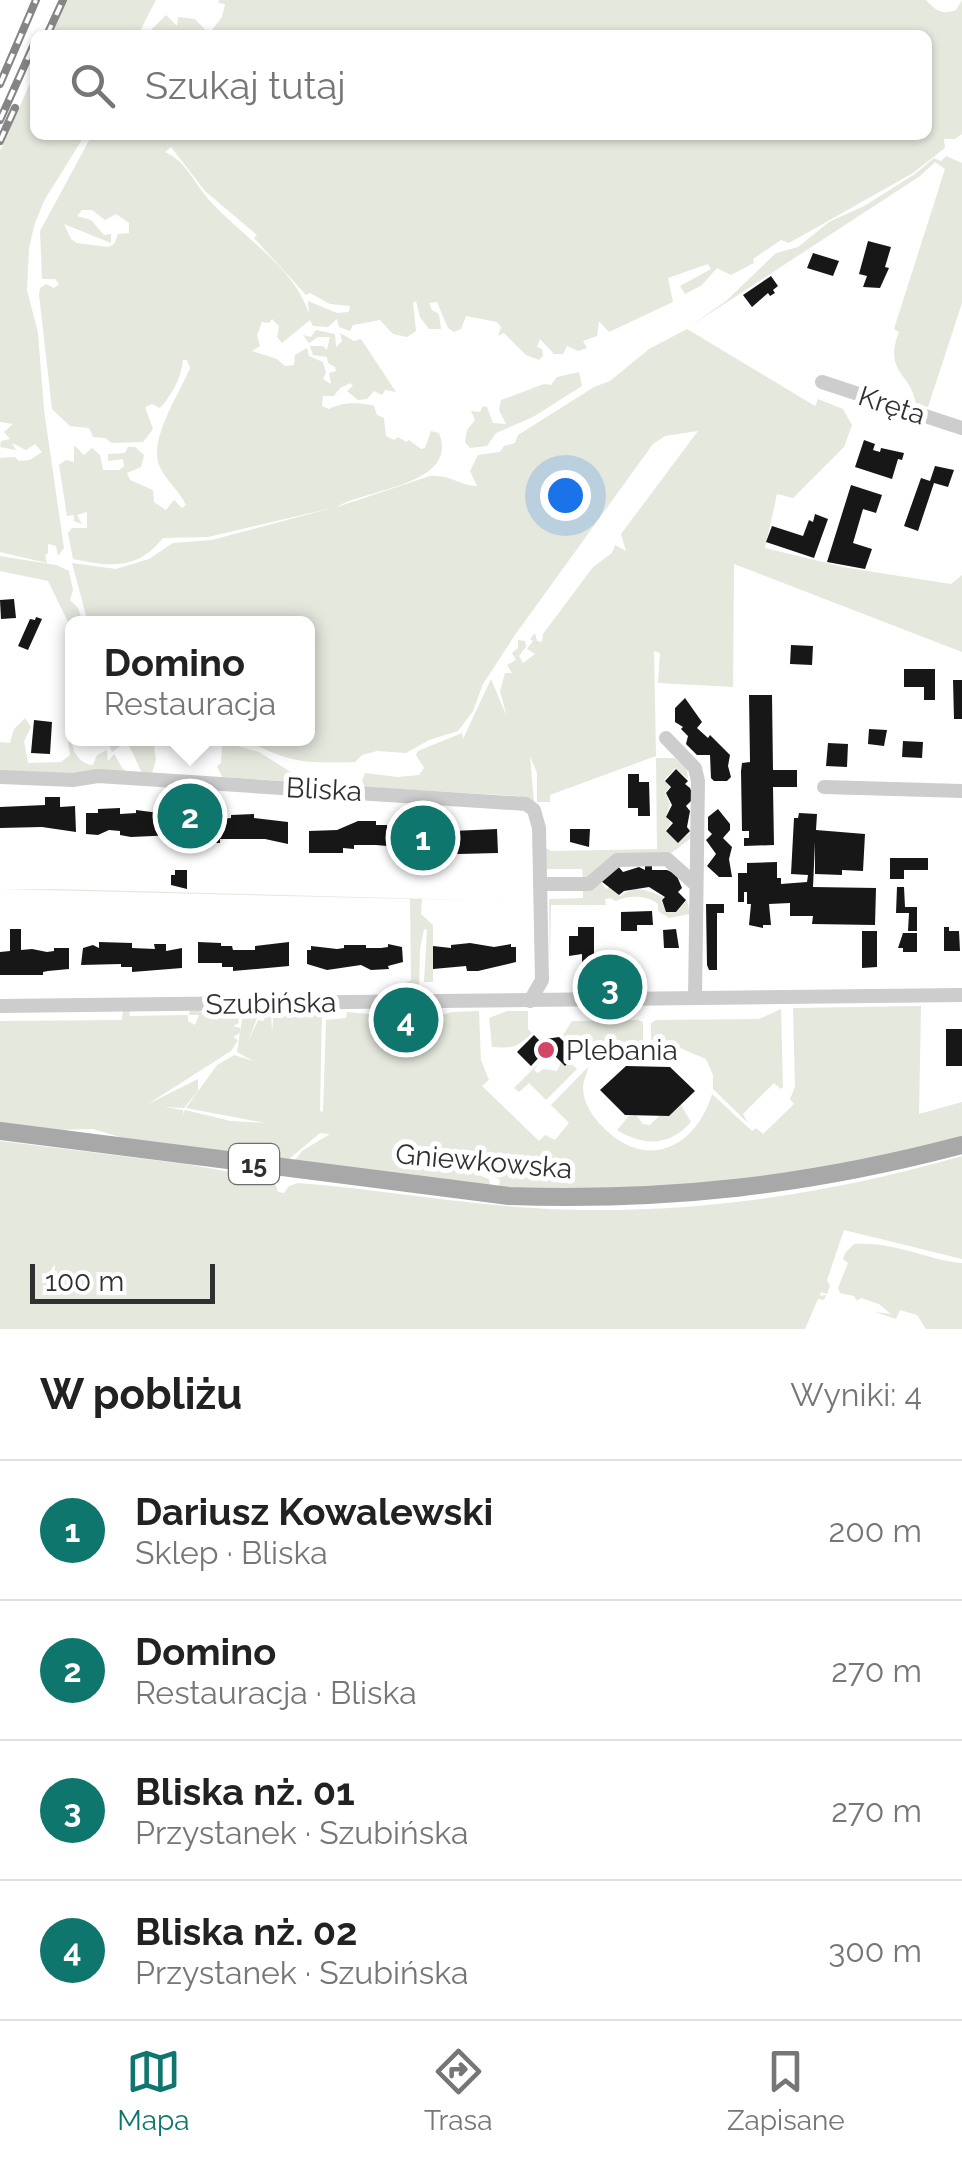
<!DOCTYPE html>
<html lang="pl">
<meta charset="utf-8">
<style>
body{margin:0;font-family:Raleway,sans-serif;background:#f2f2f2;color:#222}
.scale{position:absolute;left:30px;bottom:25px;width:185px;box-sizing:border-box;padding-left:10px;border:5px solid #303030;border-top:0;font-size:28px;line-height:35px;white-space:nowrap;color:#303030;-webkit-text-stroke:8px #fff;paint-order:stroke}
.you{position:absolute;left:565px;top:495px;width:35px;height:35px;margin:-25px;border:8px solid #fff;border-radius:50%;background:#1a73e8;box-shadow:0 0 0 15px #1a73e833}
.badge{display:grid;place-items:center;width:65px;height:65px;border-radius:50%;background:#0f766e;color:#fff;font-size:32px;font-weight:700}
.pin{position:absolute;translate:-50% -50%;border:5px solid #fff;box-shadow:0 2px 10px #0006}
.popup{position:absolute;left:65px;top:616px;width:250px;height:130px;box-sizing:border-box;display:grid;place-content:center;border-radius:15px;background:#fff;filter:drop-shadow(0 2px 8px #0005);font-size:32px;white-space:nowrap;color:#767676}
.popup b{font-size:38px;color:#222}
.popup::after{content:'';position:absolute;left:50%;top:100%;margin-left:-20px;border:20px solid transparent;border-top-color:#fff}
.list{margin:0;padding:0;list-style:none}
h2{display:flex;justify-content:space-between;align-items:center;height:130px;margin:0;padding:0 40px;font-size:42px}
h2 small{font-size:32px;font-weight:400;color:#767676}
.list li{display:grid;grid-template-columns:65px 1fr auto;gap:30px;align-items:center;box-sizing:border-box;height:140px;padding:0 40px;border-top:2px solid #e0e0e0}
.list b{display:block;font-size:38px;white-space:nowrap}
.list p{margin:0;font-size:32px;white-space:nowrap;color:#767676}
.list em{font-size:32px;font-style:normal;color:#767676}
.icon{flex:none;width:55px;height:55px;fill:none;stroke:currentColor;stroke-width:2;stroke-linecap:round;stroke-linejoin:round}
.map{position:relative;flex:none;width:962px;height:1329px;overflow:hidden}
.search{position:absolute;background:#fff;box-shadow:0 2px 8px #0004;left:30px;right:30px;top:30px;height:110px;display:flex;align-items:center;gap:25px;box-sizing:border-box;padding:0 35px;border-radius:15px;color:#767676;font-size:38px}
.sheet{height:690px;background:#fff}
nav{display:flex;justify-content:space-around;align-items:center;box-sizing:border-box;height:140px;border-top:2px solid #e0e0e0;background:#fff;font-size:28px;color:#767676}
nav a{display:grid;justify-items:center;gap:5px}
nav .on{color:#0f766e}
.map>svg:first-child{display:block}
</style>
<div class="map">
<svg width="962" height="1329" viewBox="0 0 962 1329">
<rect width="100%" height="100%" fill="#fff"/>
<!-- green -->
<g fill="#e4e8dd" fill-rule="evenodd">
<polygon points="67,0 156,0 138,35 51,35"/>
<path d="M219,0H926C936,11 942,15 956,10L962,0V134L955,139H944L945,148L913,173L789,243L781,240L753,259L754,263L731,275L717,268L702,285L685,294L680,286L711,269L708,264L668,278L673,302L609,332L599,321L597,336L583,341L587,348L578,351L567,346L563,354H554L540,339L537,347L542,349L543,356L539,360L526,355L504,333L498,336L501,327L497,322L466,316L461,329L454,332L448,328L437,302L429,303L432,310L439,314L441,329H429L420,317L416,301L413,303L416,331L407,337L393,334L380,320L353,325L350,331L339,327L337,319L328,327L313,326L310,320L282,343L277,337L279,326L272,319L269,323L262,322L257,335L260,346L252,351L277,359L285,366L294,365L295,355L307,348L309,356L323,362L326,372L323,379L331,384L329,373L336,371L335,367L328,363L327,357L313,355L310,346H323L327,350L330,337H318L309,343L303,335L311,337L316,330L335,334L336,347L342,341L340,333L354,341L361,339L396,392L385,390L382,395L374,391L367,399L358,400L347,391L353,386L350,383L340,388L334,396H323L322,406L329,409C342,402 361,402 374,406L377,415L384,418L386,436L394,440L398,437L406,442L409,440L421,449L425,448L431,431L439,433C460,485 366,489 337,507L430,476C449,474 460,486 477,486L470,471L478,455L500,452L504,446L515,443L518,435L594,387L610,381L649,349L687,329L815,406L818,399L843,409L852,425L844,447L793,498L777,494L765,548L848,568L951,584L962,575V652L734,564L733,687L658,683L660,653L654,651L656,756L550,795V802H537V773L530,756L534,802L518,796L365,787L362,781L365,773L398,777L419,775L424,768L416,755L418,751L462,733L463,739L491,679L507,717L500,691L505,673H512L507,665L516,660L512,653L518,648V640L525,641L526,647L519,656L523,663L535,654L527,649L533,641L530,639L535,633L537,641L542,642L543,634L593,567L612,553L615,545L626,551L621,534L698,431L665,436L653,444L515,635L483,684L473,711L458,731L429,740L406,753L377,751L362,755L355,762C299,764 291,762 242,739L308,738V624L88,623L72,563L116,569L149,559L173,543L212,540L332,508L208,537L163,538C138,570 110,567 73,559L68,533L72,528H87V512L77,515L82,524L74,521V515L67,516L59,465L66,460L74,462V445L84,455L92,448L100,455L103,470H119L124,466L123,459L108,461V454L125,453L128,447H135L144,455L141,467L127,473L130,480L153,490L154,502L166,510L174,500L182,508L186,505C179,490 165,480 159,465C149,438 180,393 190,368L187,360H183C181,378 172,395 160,408L152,404L145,407L153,429L143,442L112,443L105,438L93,437L89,428L70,426L52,409L39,295L40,288L46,284L54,288L59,284L55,279H42L40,231L92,135H927V35H146L166,15L177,26L178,17L195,19L209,34L222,17L225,4L218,3ZM171,147L205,191L257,235L254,238L306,295L310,293L330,304L350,306L349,312L337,313L308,301L309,314C295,268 243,237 212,203C195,186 188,162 165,152ZM82,210H92L105,220L116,214L129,223V233L118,234L114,244L108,247L77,243L71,239L64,224L111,243V234L104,235L91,220L77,216Z"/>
<polygon points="35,72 35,135 85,135 45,199 35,223 29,248 27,290 38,333 44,410 64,548 58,556 56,546 48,544 48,553 45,555 47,563 0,552 0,458 15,457 19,461 30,460 42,452 35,444 26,450 12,443 16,450 0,447 1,441 10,439 4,432 13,424 0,422 0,151"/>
<path d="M946,156L962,163V303L928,407L916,404C911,372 883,373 899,332L894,329L945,169L935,162L920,176L689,327L726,301L776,253L798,247L829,222L866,205L915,174L934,158L941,161Z"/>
<polygon points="579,372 582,386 533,417 496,433 487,446 470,448 465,442 467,430 475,420 471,411 480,412 483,406 487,407 493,423 506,424 499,410 501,400 544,384 551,385 557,377"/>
<polygon points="0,556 56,565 69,571 73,590 70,600 78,608 83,623 72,624 72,630 48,581 0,571"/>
<path d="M25,718L31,727L24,741L28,763L61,762L70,755L68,742L71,741C74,753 79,764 93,765L97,755L107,750L108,761L114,754C123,767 120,774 142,773L127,741L112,752L107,739H153L156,760L152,773L73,775L0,772V742L10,743L14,729Z"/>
<polygon points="227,743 259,752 297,776 300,782 222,777 217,766 221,763 222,746"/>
<polygon points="656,758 675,758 687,769 688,779 675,768 664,780 670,787 665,793 670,804 666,817 671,823 665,831 678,843 691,832 691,838 670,854 612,855 587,879 583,879 582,869 545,869 546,848 551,851 657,849"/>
<path d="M600,881L606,889L610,887L620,896C639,883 648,892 664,897L661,900L666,912H676L687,900L690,914L669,918L658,911V904C648,895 628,895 616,901L610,898L605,899L606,905H551L550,968L549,899L583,898V890Z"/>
<polygon points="0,889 53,889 507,901 422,899 421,914 433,925 433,982 424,982 427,930 424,929 420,949 419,992 406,992 409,989 405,989 405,982 411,981 410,899"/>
<path d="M921,1006L919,1114L962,1102V1136C810,1180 656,1194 499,1187L500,1180L489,1174L484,1162L477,1163L476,1167L481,1176L489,1179L490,1186L295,1160L302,1151L330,1134L320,1133L289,1159L127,1139L93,1129L54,1130L0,1122V1021L122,1020L123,1010H129L130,1016L188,1015V1021L195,1025L199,1015H189L190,1010H208L209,1018H238L239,1023L233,1026L240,1028V1033L233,1037L238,1040L231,1051L148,1104L198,1079V1091L184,1108L164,1107L183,1110V1114L185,1110L231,1121L266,1123L186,1108L217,1065L234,1055L253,1061L237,1052L242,1019L257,1018L247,1044L258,1020L263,1021L271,1009L272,1033L274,1009H322L320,1111L323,1112L326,1020L346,1018L347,1012L400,1017V1021H412L413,1017H432L407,1061L435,1017L452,1012L479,1011L481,1060L489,1080L482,1086L539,1141L545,1135L555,1140L569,1123L551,1105L588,1067C588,1073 583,1080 583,1088C583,1101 591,1114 599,1123C642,1172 695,1151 712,1094L752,1131L756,1128L763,1134L794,1104L790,1099L795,1087L793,1008Z"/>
<polygon points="781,1009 783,1087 781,1089 774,1083 743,1114 748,1123 713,1089 713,1075 706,1059 675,1046 651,1042 651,1023 656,1020 759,1019"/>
<path d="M507,1011H528V1029L532,1033C516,1049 511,1048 492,1047L489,1018Z"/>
<polygon points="638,1020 643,1022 643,1042 612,1049 592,1060 563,1035 572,1021"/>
<polygon points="561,1062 565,1066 570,1062 577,1069 546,1100 529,1083 519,1092 514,1088 538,1064 534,1070 538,1073 543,1069 557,1071"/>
<path d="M681,1105L691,1122C669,1147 643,1146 617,1130L629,1116L636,1115L643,1124L650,1125L660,1115H669Z"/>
<path d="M0,1141L186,1164L274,1180L278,1192L284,1193L289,1186L298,1183C376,1189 454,1203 533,1208C676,1217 824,1196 962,1156V1259L844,1230L827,1280L830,1286L827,1294L821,1292L820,1296L826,1295L824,1300L818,1299L805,1329H0Z"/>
<path d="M854,1244C896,1241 926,1260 962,1263V1329H926L917,1315L900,1310L896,1319L875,1312L891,1314L879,1304L861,1298L857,1301L854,1296L840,1293L838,1288L848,1263L843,1259L845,1253Z"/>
</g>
<!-- building -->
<g fill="#171717">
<polygon points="868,241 891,247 885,267 889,268 880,288 863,287 867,276 859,274"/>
<polygon points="813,253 839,261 833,276 807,268"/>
<polygon points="771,276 778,286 773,290 775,293 770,296 768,293 752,307 743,295"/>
<polygon points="864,440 875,444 873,450 880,452 881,448 904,453 902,460 898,459 892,479 855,467"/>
<polygon points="935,466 954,470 948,487 934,483 918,531 904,526 921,478 930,481"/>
<polygon points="851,485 882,495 876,513 863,509 853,543 872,549 865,569 827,562"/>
<polygon points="815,514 828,519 814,558 766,542 772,526 803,536 809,520 813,522"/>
<polygon points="14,599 16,618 1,619 0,600"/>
<polygon points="36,617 42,619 28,650 18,646 30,619 35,620"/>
<polygon points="791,645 813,646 812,665 790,664"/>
<polygon points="904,669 935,669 935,700 924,700 924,687 904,687"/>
<polygon points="953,680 962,680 962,719 954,719"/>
<polygon points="749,695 772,695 773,770 797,770 797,787 773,787 774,845 744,846 744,838 749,838 749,831 742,831 741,771 742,763 750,762"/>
<polygon points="685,698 702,722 697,728 708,738 710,735 730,755 728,766 731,777 727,781 714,781 711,778 710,755 697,755 686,744 688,736 681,729 683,727 675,722 675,708"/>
<polygon points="34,720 52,722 50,754 31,753"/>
<polygon points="869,729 887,730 884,746 868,744"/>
<polygon points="903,741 923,742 922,758 902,757"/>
<polygon points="828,743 848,744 847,767 826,766"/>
<polygon points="676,769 688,781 685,784 690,788 694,798 686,806 690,811 687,827 690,831 678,843 666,831 673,823 666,817 672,805 666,793 671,787 665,781"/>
<polygon points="628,774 639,774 639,782 649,782 650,816 638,816 638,808 628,808"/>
<polygon points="45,797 60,797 60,807 75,806 76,832 42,827 0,828 0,807 45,805"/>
<polygon points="174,807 198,808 195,830 186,830 187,850 174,850 175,835 131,837 120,835 120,831 109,830 98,835 86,834 86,813 98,813 98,809 120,808 120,814 136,813 136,810 174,815"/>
<polygon points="718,809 730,824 730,830 723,838 732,847 729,859 732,877 719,877 707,866 716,854 706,840 712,834 708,830 708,817"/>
<polygon points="799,813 817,814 816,830 865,834 863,871 842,870 842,875 815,874 815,842 813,887 876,888 875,925 812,924 813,916 790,916 790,903 769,904 771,925 763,925 763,928 749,925 751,904 747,904 747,892 744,892 744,902 738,902 738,873 747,873 747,863 777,862 777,878 781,878 781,884 807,882 808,875 791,874 794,818 798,818"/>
<polygon points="254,814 254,818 288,822 288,844 265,839 220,839 220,843 198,843 198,822 209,822 209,817 215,817 215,824 220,824 220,819 231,818 231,815"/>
<polygon points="358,821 376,821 376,825 387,825 387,828 398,822 409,822 410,858 399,858 399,847 376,845 354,845 354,849 343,848 343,853 309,853 309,831 337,830"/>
<polygon points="419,822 423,825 453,825 453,831 497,829 498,853 459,854 453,853 453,847 417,848 416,826"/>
<polygon points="570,829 590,829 589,847 570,842"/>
<polygon points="890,858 928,858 928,870 904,870 904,879 890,879"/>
<polygon points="617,865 623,872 639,867 645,870 645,865 652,865 652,870 667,870 676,874 682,888 678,892 686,900 676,912 666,912 662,900 665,897 649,887 624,891 619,895 601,881"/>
<polygon points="175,870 187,870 187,889 171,885 171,875 175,875"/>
<polygon points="897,887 904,887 905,907 917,907 917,931 908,931 909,913 896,913"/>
<polygon points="706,904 724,904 724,913 717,913 717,970 709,970 707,965"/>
<polygon points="652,911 653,925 637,925 637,931 621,931 621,912"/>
<polygon points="578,927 594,927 594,966 582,966 582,954 569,956 569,936 578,936"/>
<polygon points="944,927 949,927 949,931 959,931 960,951 944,951"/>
<polygon points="10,929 21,929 21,950 32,949 47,952 54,951 54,948 69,948 69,969 48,971 43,972 43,975 0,975 0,952 10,951"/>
<polygon points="676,929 679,948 664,948 663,930"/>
<polygon points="862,931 877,931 877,967 862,968"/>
<polygon points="903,933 917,933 917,952 903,952 903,948 898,948"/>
<polygon points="99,942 132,943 132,948 155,949 154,944 166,944 166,951 182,948 182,968 132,972 132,967 121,967 121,964 81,965 83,948 93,945 99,948"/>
<polygon points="198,942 221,943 221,946 232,946 233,950 255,950 255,946 289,942 289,966 233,971 233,967 222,967 222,963 198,963"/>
<polygon points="470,943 494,947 511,944 511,947 516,947 516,962 478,971 467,971 466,966 433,969 433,946 451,948 451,945"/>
<polygon points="388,944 402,947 403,962 388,966 389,969 371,970 361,965 327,970 307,964 307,950 311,950 311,946 337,949 344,948 344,945 366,945 366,948 381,948 388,947"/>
<rect x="946" y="1029" width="16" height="37"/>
<polygon points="534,1035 539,1040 559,1037 577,1054 565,1066 551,1052 545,1051 531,1066 517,1052"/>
<polygon points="626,1066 670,1067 695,1091 669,1116 625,1115 600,1090"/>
</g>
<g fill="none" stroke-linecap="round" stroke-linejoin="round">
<!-- minor -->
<g stroke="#cdcdcd" stroke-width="14">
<polyline points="822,382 962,428"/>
<polyline points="666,738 695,768 698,781 695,998"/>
<polyline points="0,777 73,780 98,776 526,804 534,810 539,828 542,980 530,1001"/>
<polyline points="824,787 962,791"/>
<polyline points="540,884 589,884 617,860 667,859 695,884"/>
<polyline points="0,1006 962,995"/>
</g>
<!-- major -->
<path stroke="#a8a8a8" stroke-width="18" d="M0,1131L509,1196C670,1201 806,1186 962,1145"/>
<defs>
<g id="rail">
<polyline points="47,35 63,0"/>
<polyline points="0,84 36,0"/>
<polyline points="0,120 35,42"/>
<polyline points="0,141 15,108"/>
</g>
</defs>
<!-- rail casing -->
<use href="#rail" stroke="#858585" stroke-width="8"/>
<!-- rail -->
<use href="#rail" stroke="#fff" stroke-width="4" stroke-dasharray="11" stroke-linecap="butt"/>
</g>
<!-- markers -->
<circle fill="#d24765" stroke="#fff" stroke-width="4" cx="546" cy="1050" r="10"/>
<g text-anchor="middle" stroke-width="10" stroke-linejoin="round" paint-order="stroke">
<!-- shield labels -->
<rect fill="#fff" stroke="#6e6e6e" stroke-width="2.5" x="229" y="1144" width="50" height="40" rx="8"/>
<g font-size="25" font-weight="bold" fill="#303030">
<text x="254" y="1173">15</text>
</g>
<!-- street labels -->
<g font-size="28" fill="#303030" stroke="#fff">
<text transform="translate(892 405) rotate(18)" y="10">Kręta</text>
<text transform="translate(324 789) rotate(3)" y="10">Bliska</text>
<text transform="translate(271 1003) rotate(-1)" y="10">Szubińska</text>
<text transform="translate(484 1161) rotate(5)" y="10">Gniewkowska</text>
</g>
<!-- poi labels -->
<g font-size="28" fill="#303030" stroke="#fff" text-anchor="start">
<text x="566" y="1060">Plebania</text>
</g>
</g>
</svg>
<div class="scale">100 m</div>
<div class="you"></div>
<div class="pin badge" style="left:423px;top:838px">1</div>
<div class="pin badge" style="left:190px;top:816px">2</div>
<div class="popup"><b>Domino</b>Restauracja</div>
<div class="pin badge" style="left:610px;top:987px">3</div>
<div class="pin badge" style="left:406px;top:1020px">4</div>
<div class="search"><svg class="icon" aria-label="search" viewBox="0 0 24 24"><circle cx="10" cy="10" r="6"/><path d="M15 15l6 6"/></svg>Szukaj tutaj</div>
</div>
<section class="sheet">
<h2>W pobliżu<small>Wyniki: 4</small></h2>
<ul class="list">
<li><span class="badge">1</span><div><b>Dariusz Kowalewski</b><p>Sklep · Bliska</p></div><em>200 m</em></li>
<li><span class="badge">2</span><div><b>Domino</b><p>Restauracja · Bliska</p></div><em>270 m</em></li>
<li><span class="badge">3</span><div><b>Bliska nż. 01</b><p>Przystanek · Szubińska</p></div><em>270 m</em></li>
<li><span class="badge">4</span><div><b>Bliska nż. 02</b><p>Przystanek · Szubińska</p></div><em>300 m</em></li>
</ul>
</section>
<nav>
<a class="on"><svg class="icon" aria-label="map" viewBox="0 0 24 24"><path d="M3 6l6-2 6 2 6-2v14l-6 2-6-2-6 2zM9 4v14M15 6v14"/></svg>Mapa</a>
<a><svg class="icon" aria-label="directions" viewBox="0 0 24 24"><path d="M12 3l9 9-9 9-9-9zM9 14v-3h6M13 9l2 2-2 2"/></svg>Trasa</a>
<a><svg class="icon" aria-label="saved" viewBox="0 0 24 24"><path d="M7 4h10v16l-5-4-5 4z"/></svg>Zapisane</a>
</nav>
